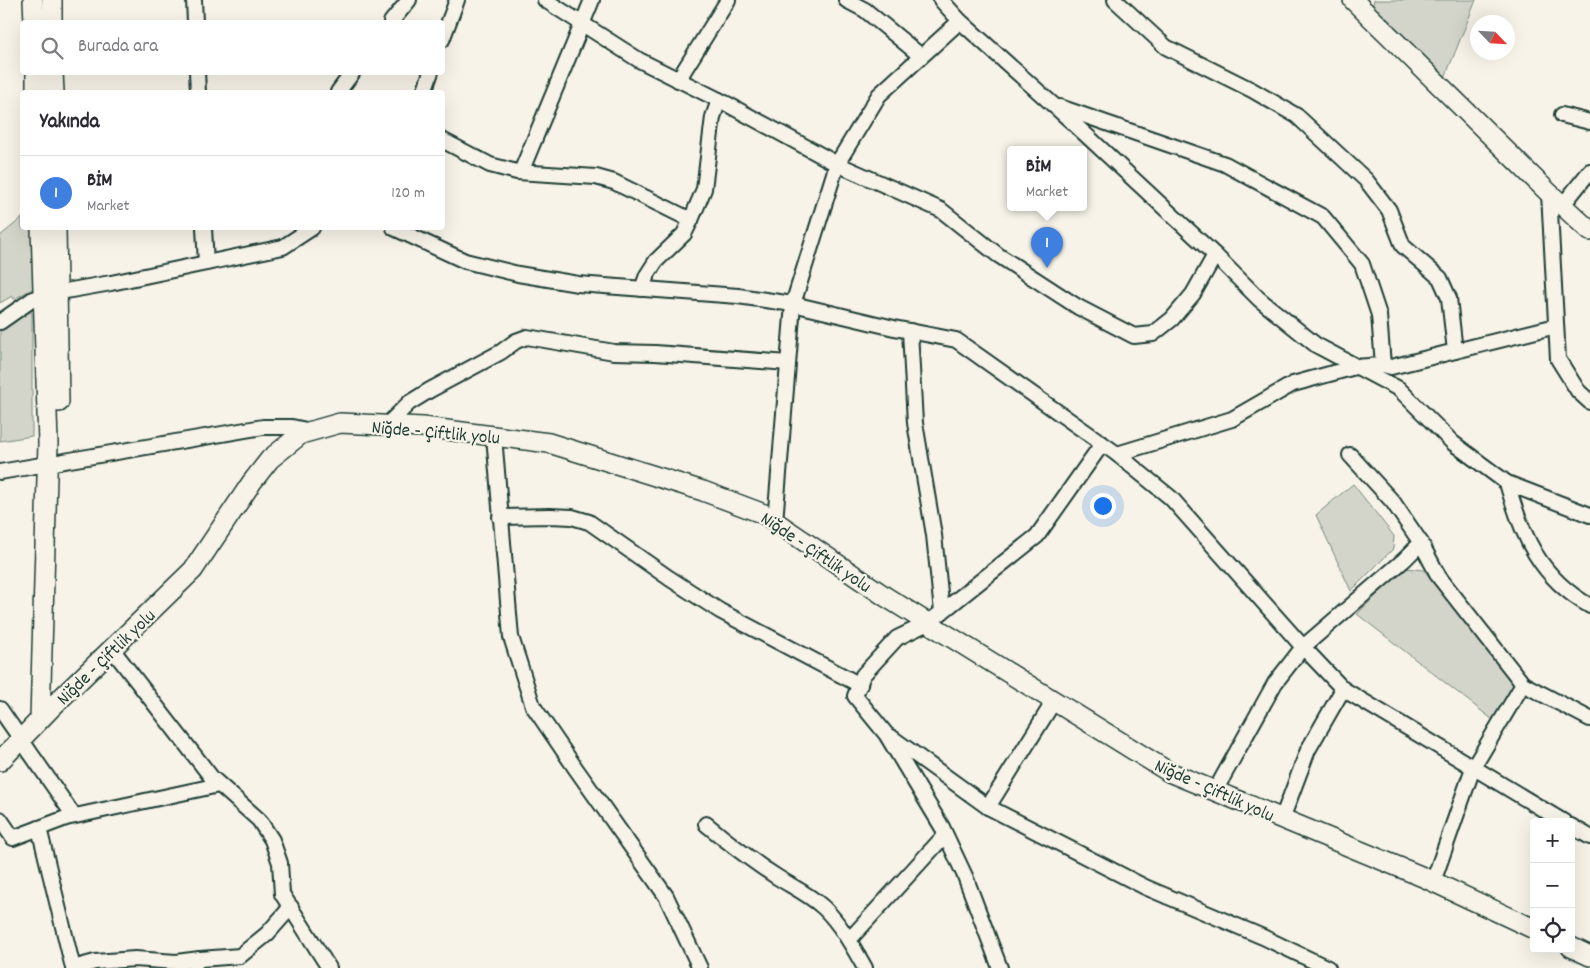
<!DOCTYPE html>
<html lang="tr">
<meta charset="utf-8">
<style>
body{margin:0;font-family:Dekko,sans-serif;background:#f7f7f7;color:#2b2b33}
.controls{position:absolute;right:15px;bottom:15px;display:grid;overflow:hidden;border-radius:5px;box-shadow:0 5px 20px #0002}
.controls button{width:45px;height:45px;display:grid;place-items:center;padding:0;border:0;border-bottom:1px solid #e1e1e2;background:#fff;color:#2b2b33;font:25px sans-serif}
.compass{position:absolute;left:1470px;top:15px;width:45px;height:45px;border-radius:50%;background:#fff;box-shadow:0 5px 20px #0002;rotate:115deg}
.you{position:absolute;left:1102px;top:505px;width:18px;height:18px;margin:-12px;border:4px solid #fff;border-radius:50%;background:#1a73e8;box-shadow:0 0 0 8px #1a73e833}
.badge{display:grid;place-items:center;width:32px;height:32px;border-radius:50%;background:#d1495b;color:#fff;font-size:16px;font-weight:700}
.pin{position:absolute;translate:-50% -41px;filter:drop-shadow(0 1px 2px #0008)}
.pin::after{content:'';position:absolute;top:26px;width:18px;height:15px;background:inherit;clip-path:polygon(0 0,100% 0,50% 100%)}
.popup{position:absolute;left:1007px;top:146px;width:80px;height:65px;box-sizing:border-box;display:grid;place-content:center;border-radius:5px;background:#fff;filter:drop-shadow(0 1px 4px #0005);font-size:16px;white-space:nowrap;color:#7c7c81}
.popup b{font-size:19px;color:#2b2b33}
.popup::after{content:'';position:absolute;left:50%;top:100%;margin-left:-10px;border:10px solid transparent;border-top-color:#fff}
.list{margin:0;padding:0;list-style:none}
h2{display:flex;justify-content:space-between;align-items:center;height:65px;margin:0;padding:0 20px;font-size:21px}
h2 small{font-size:16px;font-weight:400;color:#7c7c81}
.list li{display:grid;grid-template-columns:32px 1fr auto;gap:15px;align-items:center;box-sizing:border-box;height:75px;padding:0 20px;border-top:1px solid #e1e1e2}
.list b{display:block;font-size:19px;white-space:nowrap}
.list p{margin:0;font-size:16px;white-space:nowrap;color:#7c7c81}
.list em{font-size:16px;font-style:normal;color:#7c7c81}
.icon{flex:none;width:28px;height:28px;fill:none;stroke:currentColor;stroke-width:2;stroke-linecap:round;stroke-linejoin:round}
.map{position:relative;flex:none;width:1590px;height:968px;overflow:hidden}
.search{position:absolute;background:#fff;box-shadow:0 5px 20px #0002;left:20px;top:20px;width:425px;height:55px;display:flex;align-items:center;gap:12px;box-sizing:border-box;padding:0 18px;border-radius:5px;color:#7c7c81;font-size:19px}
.panel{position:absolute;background:#fff;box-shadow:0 5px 20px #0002;left:20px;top:90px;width:425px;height:140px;border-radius:5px}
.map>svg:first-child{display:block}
</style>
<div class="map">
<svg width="1590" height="968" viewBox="0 0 1590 968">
<rect width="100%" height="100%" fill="#f7f3e8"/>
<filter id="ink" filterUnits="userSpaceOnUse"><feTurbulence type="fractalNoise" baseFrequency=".02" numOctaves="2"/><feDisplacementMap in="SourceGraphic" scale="10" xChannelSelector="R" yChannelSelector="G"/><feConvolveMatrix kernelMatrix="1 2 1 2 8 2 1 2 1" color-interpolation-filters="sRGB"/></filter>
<g filter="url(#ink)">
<!-- green -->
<g fill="#d3d5ca" stroke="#79897f">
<polygon points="1374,0 1476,0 1444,80 1372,7"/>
<polygon points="22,218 22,228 35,228 34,288 14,299 12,296 0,303 0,236"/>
<polygon points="29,312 32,312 32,436 0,441 0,330"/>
<polygon points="1353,484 1394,536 1393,549 1351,591 1316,515"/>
<polygon points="1405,568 1424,570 1512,680 1513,690 1493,720 1357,614"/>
</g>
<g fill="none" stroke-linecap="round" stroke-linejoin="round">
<defs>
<g id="street">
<polyline points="194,0 195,22"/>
<polyline points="545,0 639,60 727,104 837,164 941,210 998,255 1078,307 1134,336 1153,334 1172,319 1193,294 1215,255"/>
<polyline points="846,0 865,10 921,56"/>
<polyline points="941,0 960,21 1070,120 1215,255 1259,299 1316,345 1399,389 1453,443 1507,483 1590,515"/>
<polyline points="1115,0 1166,47 1252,90 1297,116 1366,180 1389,210 1403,246 1440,278 1449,298 1455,351"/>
<polyline points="391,22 409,0"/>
<polyline points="442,40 457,0"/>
<polyline points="197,72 198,92"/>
<polyline points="678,80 728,0"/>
<polyline points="338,92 353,72"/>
<polyline points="424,92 431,72"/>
<polyline points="1060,107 1225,164 1323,217 1362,264 1379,315 1383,365"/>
<polyline points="1562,115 1590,122"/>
<polyline points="442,140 490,165 517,172 596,177 614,182 691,220"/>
<polyline points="521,172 592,0"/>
<polyline points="1549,193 1558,359 1578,391 1590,402"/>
<polyline points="1562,206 1590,171"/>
<polyline points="204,228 206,263"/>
<polyline points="394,228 465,261 518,274 578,284 738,296 793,304 894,328 956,340 1117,454 1171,498 1303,647 1343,689 1564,822"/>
<polyline points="642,289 647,275 656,261 684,234 691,220 704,189 713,117 719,100"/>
<polyline points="0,322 33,299 43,295 111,283 283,247 312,228"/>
<polyline points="910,331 915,423 934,535 942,612"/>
<polyline points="387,425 409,403 430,390 501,352 516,341 527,337 614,352 655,353 788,363"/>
<polyline points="494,436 511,637 533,706 576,769 666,896 700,968"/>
<polyline points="1117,454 1232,419 1293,384 1355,367 1383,365 1391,367 1556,326"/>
<polyline points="1350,455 1393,502 1421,543"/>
<polyline points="0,472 263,427 292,427 311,431"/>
<path d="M1507,483C1522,536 1540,578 1590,606"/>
<polyline points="500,517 550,516 572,517 589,522 669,578 720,611 860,685"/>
<polyline points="775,522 793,304 837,164 879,95 960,21"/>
<polyline points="112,649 212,778 259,820 272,840 280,863 282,894 329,968"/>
<polyline points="0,709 74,816"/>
<polyline points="891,737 988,807 1145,887 1263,937 1328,968"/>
<polyline points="1215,791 1275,683 1303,647 1404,560 1421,543 1439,577 1523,684 1590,719"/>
<polyline points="988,807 1054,701"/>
<polyline points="0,819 13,838 66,818 219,785"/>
<polyline points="1282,819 1308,750 1343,689"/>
<path d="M706,824C729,843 752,861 777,877C793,887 810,895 824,908C842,926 853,947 865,968"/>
<polyline points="1571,826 1590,837"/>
<polyline points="39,828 73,968"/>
<polyline points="1433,882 1473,768 1523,684"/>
<polyline points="849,940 945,835"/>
<polyline points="194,964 200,959 240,956 267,934 291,907"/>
<polyline points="73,968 95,962 135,959 176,962 200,959"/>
<polyline points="1000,968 965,876 942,827 886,734 855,696 863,675 897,638 928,623 1037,536 1102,444"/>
</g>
<g id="secondary">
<polyline points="33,0 34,22"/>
<polyline points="52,0 52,22"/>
<polyline points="1353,0 1549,193 1590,231"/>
<polyline points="36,72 36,92"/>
<polyline points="53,72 54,92"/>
<polyline points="56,228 59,402"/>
<polyline points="40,719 48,443 41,228"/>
<polyline points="0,761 53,706 193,570 252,482 270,459 301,434 340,423 423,427 549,443 703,491 764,514 886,597 1169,772 1423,877 1534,929"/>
<polyline points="1571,947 1590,956"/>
</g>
</defs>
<!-- street casing -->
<use href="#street" stroke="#1f3d34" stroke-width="18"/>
<!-- secondary casing -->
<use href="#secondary" stroke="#1f3d34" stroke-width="22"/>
<!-- street -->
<use href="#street" stroke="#f7f3e8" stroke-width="14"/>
<!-- secondary -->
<use href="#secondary" stroke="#f7f3e8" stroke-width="19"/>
</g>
</g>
<g text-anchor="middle" stroke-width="4.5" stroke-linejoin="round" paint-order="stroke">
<!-- street labels -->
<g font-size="19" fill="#1f3d34" stroke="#f7f3e8">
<text transform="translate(436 431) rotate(5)" y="7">Niğde - Çiftlik yolu</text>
<text transform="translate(817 551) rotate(34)" y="7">Niğde - Çiftlik yolu</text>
<text transform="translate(105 656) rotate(-44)" y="7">Niğde - Çiftlik yolu</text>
<text transform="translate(1215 789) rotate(24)" y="7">Niğde - Çiftlik yolu</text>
</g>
</g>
</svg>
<div class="controls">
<button>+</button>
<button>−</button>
<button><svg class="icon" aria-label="locate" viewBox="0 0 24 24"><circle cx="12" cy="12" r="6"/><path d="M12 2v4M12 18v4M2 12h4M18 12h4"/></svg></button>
</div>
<svg class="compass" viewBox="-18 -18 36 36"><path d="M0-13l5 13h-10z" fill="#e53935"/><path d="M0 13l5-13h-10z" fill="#7c7c81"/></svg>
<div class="you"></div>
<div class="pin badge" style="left:1047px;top:268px;background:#3f7fe0">1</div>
<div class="popup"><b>BİM</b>Market</div>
<div class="search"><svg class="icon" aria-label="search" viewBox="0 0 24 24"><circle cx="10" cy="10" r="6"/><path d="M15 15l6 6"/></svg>Burada ara</div>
<section class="panel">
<h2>Yakında<small></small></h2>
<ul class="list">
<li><span class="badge" style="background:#3f7fe0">1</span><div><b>BİM</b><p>Market</p></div><em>120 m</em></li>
</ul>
</section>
</div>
